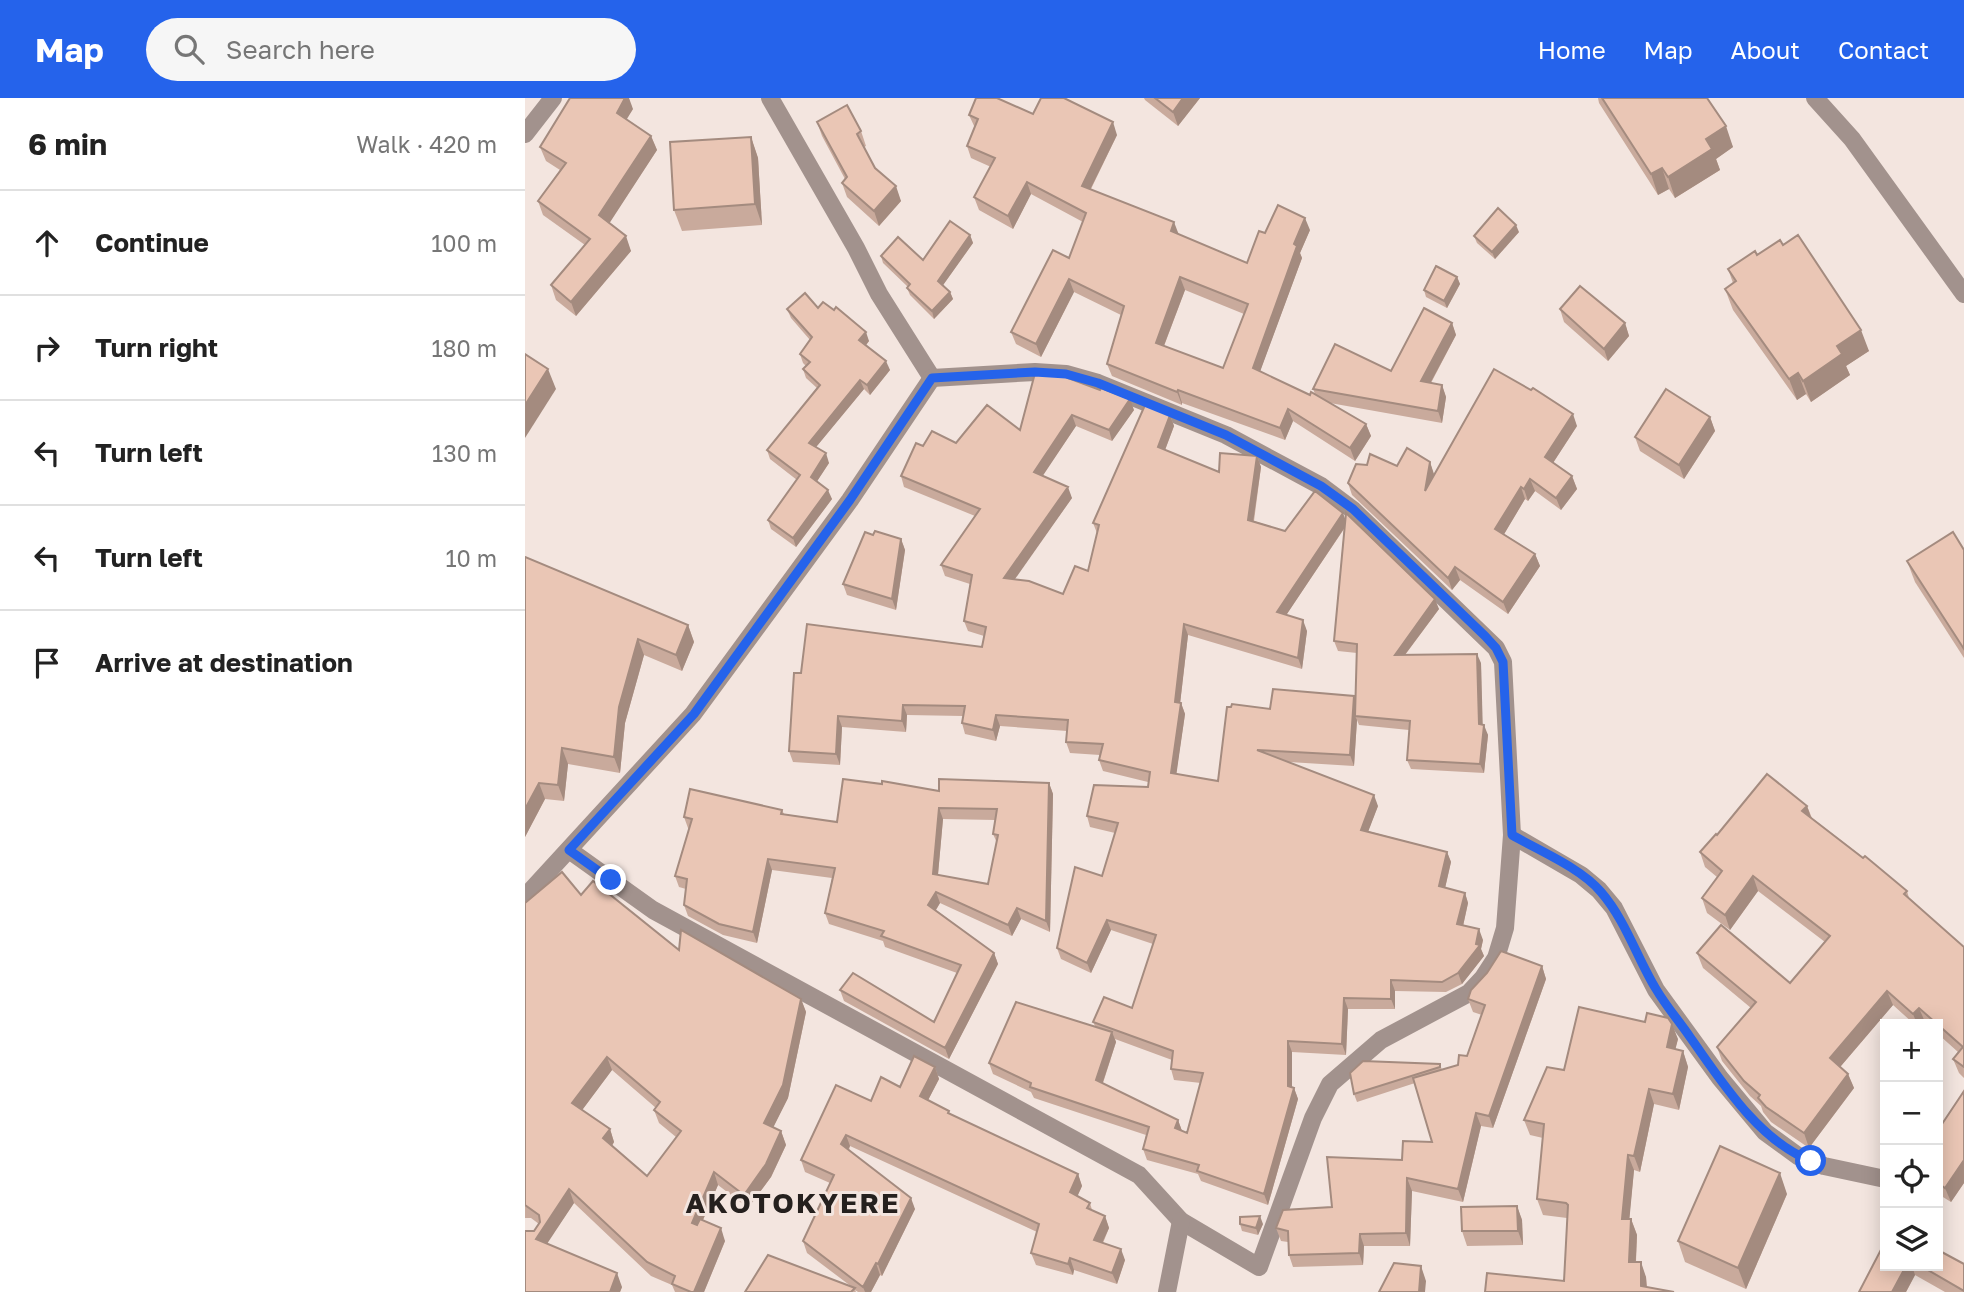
<!DOCTYPE html>
<meta charset="utf-8">
<style>
body{margin:0;font-family:"Golos Text",sans-serif;background:#f6f6f6;color:#222}
.controls{position:absolute;right:21px;bottom:21px;display:grid;overflow:hidden;border-radius:0px;box-shadow:0 4px 18px #0003}
.controls button{width:63px;height:63px;display:grid;place-items:center;padding:0;border:0;border-bottom:2px solid #e0e0e0;background:#fff;color:#222;font:35px sans-serif}
.stop{position:absolute;width:21px;height:21px;margin:-16px;border:5px solid #2563eb;border-radius:50%;background:#fff}
.stop.end{background:#2563eb;border-color:#fff;box-shadow:0 2px 7px #0008}
.list{margin:0;padding:0;list-style:none}
h2{display:flex;justify-content:space-between;align-items:center;height:91px;margin:0;padding:0 28px;font-size:30px}
h2 small{font-size:23px;font-weight:400;color:#767676}
.list li{display:grid;grid-template-columns:46px 1fr auto;gap:21px;align-items:center;box-sizing:border-box;height:105px;padding:0 28px;border-top:2px solid #e0e0e0}
.list b{display:block;font-size:26px;white-space:nowrap}
.list em{font-size:23px;font-style:normal;color:#767676}
.icon{flex:none;width:38px;height:38px;fill:none;stroke:currentColor;stroke-width:2;stroke-linecap:round;stroke-linejoin:round}
.map{position:relative;flex:none;width:1439px;height:1194px;overflow:hidden}
header{display:flex;align-items:center;gap:42px;box-sizing:border-box;height:98px;padding:0 35px;background:#2563eb;color:#fff}
header strong{font-size:33px}
nav{display:flex;gap:38px;margin-inline-start:auto;font-size:24px}
.search{width:490px;height:63px;background:#f6f6f6;display:flex;align-items:center;gap:18px;box-sizing:border-box;padding:0 24px;border-radius:38px;color:#767676;font-size:26px}
main{display:flex}
aside{flex:1;background:#fff}
.map>svg:first-child{display:block}
</style>
<header>
<strong>Map</strong>
<div class="search"><svg class="icon" aria-label="search" viewBox="0 0 24 24"><circle cx="10" cy="10" r="6"/><path d="M15 15l6 6"/></svg>Search here</div>
<nav><a>Home</a><a>Map</a><a>About</a><a>Contact</a></nav>
</header>
<main>
<aside>
<h2>6 min<small>Walk · 420 m</small></h2>
<ul class="list">
<li><svg class="icon" aria-label="ahead" viewBox="0 0 24 24"><path d="M12 20V5M6 11l6-6 6 6"/></svg><div><b>Continue</b></div><em>100 m</em></li>
<li><svg class="icon" aria-label="right" viewBox="0 0 24 24"><path d="M7 20v-9h11M14 6l5 5-5 5"/></svg><div><b>Turn right</b></div><em>180 m</em></li>
<li><svg class="icon" aria-label="left" viewBox="0 0 24 24"><path d="M17 20v-9H6M10 6l-5 5 5 5"/></svg><div><b>Turn left</b></div><em>130 m</em></li>
<li><svg class="icon" aria-label="left" viewBox="0 0 24 24"><path d="M17 20v-9H6M10 6l-5 5 5 5"/></svg><div><b>Turn left</b></div><em>10 m</em></li>
<li><svg class="icon" aria-label="arrive" viewBox="0 0 24 24"><path d="M6 21V4h12l-3 4 3 4H6"/></svg><div><b>Arrive at destination</b></div></li>
</ul>
</aside>
<div class="map">
<svg width="1439" height="1194" viewBox="0 0 1439 1194">
<rect width="100%" height="100%" fill="#f3e5df"/>
<g fill="none" stroke-linecap="round" stroke-linejoin="round">
<!-- street -->
<g stroke="#a2928d" stroke-width="18">
<polyline points="245,0 331,150 354,196 407,280"/>
<polyline points="1290,0 1327,41 1439,196"/>
<polyline points="0,36 28,0"/>
<polyline points="987,737 1056,777 1074,792 1089,810 1131,892 1195,980 1240,1034 1273,1058 1299,1068 1360,1081"/>
<polyline points="44,752 128,812 614,1077 656,1123 734,1169 788,1020 805,986 856,942 944,895 958,880 971,860 980,830 987,737 978,564 971,550 828,412 796,388 701,337 573,285 541,276 510,274 407,280"/>
<polyline points="0,799 168,616 325,402 407,280"/>
<polyline points="642,1194 656,1123"/>
</g>
</g>
<!-- wall -->
<g fill="#c9aa9c" fill-rule="evenodd">
<polygon points="619,0 675,0 653,28 620,2"/>
<polygon points="1073,0 1182,0 1208,49 1191,61 1195,72 1150,100 1144,91 1133,97 1074,5"/>
<polygon points="108,11 101,21 126,38 132,52 84,125 106,153 51,218 31,202 26,187 60,147 18,117 13,103 35,72 21,63 15,49"/>
<path d="M508,16L592,37L566,91L654,137L722,165L740,135L785,132L775,155L777,160L735,273L785,297L790,296L788,291L866,273L927,225L931,237L906,285L917,287L921,299L917,325L805,305L841,326L846,338L830,363L768,323L760,342L657,305V307L587,278L582,266L596,217L549,194L516,259L491,246L486,234L544,160L558,124L506,96L488,131L454,112L449,99L466,69L446,60L442,48L450,30L444,17ZM660,192L719,216L698,270L639,248Z"/>
<polygon points="292,24 336,33 341,48 339,49 350,70 376,103 354,128 322,99 317,85 320,81 297,38"/>
<polygon points="226,39 233,60 237,127 157,133 149,112"/>
<polygon points="994,134 970,161 952,145 949,138"/>
<polygon points="445,137 448,145 418,187 425,194 428,201 409,221 385,197 382,190 383,189 358,165 356,158 398,162"/>
<polygon points="1258,147 1344,253 1321,268 1325,277 1286,304 1281,296 1272,302 1208,212 1200,191 1208,185 1203,171 1232,157"/>
<polygon points="932,179 935,186 922,210 901,199 899,192"/>
<polygon points="293,210 344,243 341,247 365,272 345,297 339,291 291,349 304,365 292,383 307,401 271,449 246,431 243,422 272,382 245,361 242,352 292,290 281,280 278,271 281,268 278,265 275,256 285,242 266,220 262,211"/>
<polygon points="1035,211 1100,225 1104,238 1083,263 1039,224"/>
<path d="M510,275L609,312L587,343L551,328L517,378L547,400L489,481L538,496L563,473L572,435L568,425L645,317L649,328L640,352L694,374L732,358L736,369L729,423L760,433L820,420L914,511L880,557L956,565L957,627L963,637L959,675L886,671L882,662L884,632L834,627L832,622L829,668L764,664L853,708L843,733L922,754L926,764L920,790L940,795L943,805L938,828L958,842L956,851L959,858L937,886L921,894L870,893V911H823L821,957L767,954V989L769,990L773,1001L743,1107L676,1083L673,1076L622,1062L618,1051L621,1037L509,1000L506,994L468,976L464,965L570,928L568,924L607,910L628,846L586,832L566,875L536,861L532,850L577,778L590,735L565,729L562,718L623,689V684L578,673L574,662L575,657L545,655L541,644L542,633L475,628L471,643L440,636L437,625L438,618L382,617L381,634L317,629L315,667L268,664L264,653L276,575L457,549L459,538L443,533L439,523L445,486L420,478L416,467L450,418L379,389L376,378L398,348L431,345L495,332ZM819,431L809,543L813,553L832,555L831,603L829,598L745,611L706,609L693,683L651,676L660,616L656,605H655L663,537L777,571L782,533L761,517ZM590,941L647,962L646,971L649,982L676,985L662,1035L657,1033L653,1022L578,985L591,944Z"/>
<polygon points="1185,319 1190,333 1159,381 1115,353 1110,339"/>
<polygon points="1052,328 1028,365 1047,378 1052,391 1036,412 1010,393 1003,403 1000,401 979,436 1010,456 1015,468 983,516 935,482 927,492 827,397 823,385 842,367 872,368 905,364 909,378"/>
<polygon points="348,437 376,441 380,452 371,512 322,497 318,486"/>
<polygon points="1439,452 1439,560 1390,484 1382,463"/>
<polygon points="0,459 163,527 169,544 157,573 119,557 100,625 95,675 43,666 39,703 20,701 0,739"/>
<path d="M524,685L528,696L525,834L496,821L487,838L415,805L411,812L469,855L473,866L424,961L319,903L315,892L409,924L432,875L360,849L358,843L304,826L300,815L307,780L247,772L232,845L198,837L163,818L159,807L161,791L154,789L150,778L164,731L163,730L159,719L257,712L259,716L312,724L414,693ZM418,721L470,722L468,736L472,745L463,786L413,777Z"/>
<polygon points="1282,708 1287,720 1382,793 1384,800 1439,849 1439,980 1434,975 1428,961 1433,954 1413,936 1413,926 1402,926 1400,924 1398,926 1389,926 1368,907 1315,969 1323,976 1329,990 1284,1050 1246,1024 1238,1014 1236,1008 1225,998 1197,963 1192,949 1226,910 1178,870 1172,855 1265,885 1300,844 1233,793 1205,832 1182,815 1177,800 1192,779 1180,769 1175,754 1192,737"/>
<path d="M56,797L154,852L276,901L281,914L263,1000L248,1029L256,1033L261,1047L246,1079L223,1110L193,1087L178,1122L200,1143L179,1194H150L147,1187L126,1178L49,1105L21,1146L97,1189L95,1194H0L9,1133L14,1126L6,1120H0V805ZM87,972L131,1010L129,1012L134,1025L151,1039L122,1078L87,1048L89,1044L85,1031L57,1012Z"/>
<polygon points="1017,868 1021,881 968,1030 956,1028 938,1104 887,1093 885,1148 839,1148 838,1167 768,1169 764,1157 763,1144 756,1143 751,1130 807,1109 877,1062 907,1044 890,985 832,1004 829,996 915,966 917,972 933,967 942,958 957,917 948,914 943,901"/>
<polygon points="1153,941 1150,951 1158,953 1163,969 1154,1012 1129,1006 1115,1074 1109,1072 1104,1121 1106,1121 1112,1137 1111,1164 1121,1179 1122,1189 1039,1183 1042,1120 1018,1117 1012,1101 1018,1040 1005,1037 999,1022 1039,972"/>
<polygon points="410,969 414,981 403,1002 425,1016 553,1076 557,1088 552,1098 565,1105 567,1112 580,1118 584,1130 578,1145 600,1162 592,1186 549,1172 548,1177 511,1167 506,1155 512,1134 325,1048 324,1052 390,1111 357,1178 355,1177 346,1194 333,1194 330,1192 331,1194 220,1194 327,1189 282,1155 278,1143 305,1085 280,1074 276,1062 346,1003"/>
<polygon points="1439,993 1439,1085 1426,1104 1413,1096 1413,1032"/>
<polygon points="1262,1096 1221,1191 1160,1164 1153,1143"/>
<polygon points="992,1108 997,1122 998,1147 942,1148 937,1133"/>
<polygon points="715,1126 738,1126 733,1137 717,1133"/>
<polygon points="1439,1166 1439,1194 1420,1194 1390,1177 1381,1194 1334,1194 1360,1168 1413,1168"/>
</g>
<!-- shaded-wall -->
<g fill="#a48b7f">
<polygon points="100,0 104,0 108,11 97,29 92,15"/>
<polygon points="658,0 675,0 653,28 648,14"/>
<polygon points="588,24 592,37 561,100 557,88"/>
<polygon points="1201,28 1208,49 1191,61 1195,72 1150,100 1143,79 1181,41"/>
<polygon points="126,38 132,52 80,132 74,117"/>
<polygon points="226,39 233,60 237,127 230,106"/>
<polygon points="1137,70 1144,91 1133,97 1126,76"/>
<polygon points="502,84 506,96 488,131 483,118"/>
<polygon points="371,88 376,103 354,128 349,113"/>
<polygon points="780,120 785,132 775,155 777,160 732,282 728,270 769,146"/>
<polygon points="649,124 654,137 646,133"/>
<polygon points="991,127 994,134 970,161 967,154"/>
<polygon points="445,137 448,145 416,190 413,183"/>
<polygon points="101,138 106,153 51,218 46,204"/>
<polygon points="655,179 660,192 635,258 631,245"/>
<polygon points="932,179 935,186 922,210 919,203"/>
<polygon points="544,181 549,194 516,259 511,246"/>
<polygon points="425,194 428,201 409,221 407,213"/>
<polygon points="927,225 931,237 900,295 896,283"/>
<polygon points="1100,225 1104,238 1083,263 1079,251"/>
<polygon points="1336,232 1344,253 1321,268 1325,277 1286,304 1278,283 1312,248"/>
<polygon points="341,234 344,243 338,251 334,242"/>
<polygon points="361,263 365,272 345,297 342,287"/>
<polygon points="23,271 31,291 0,340 0,307"/>
<polygon points="1273,275 1281,296 1272,302 1264,281"/>
<polygon points="335,282 339,291 287,354 284,345"/>
<polygon points="917,287 921,299 917,325 913,313"/>
<polygon points="653,292 657,305 657,307 652,294"/>
<polygon points="605,301 609,312 587,343 584,332"/>
<polygon points="763,311 768,323 760,342 755,330"/>
<polygon points="1048,316 1052,328 1024,371 1020,359"/>
<polygon points="547,317 551,328 513,385 509,374"/>
<polygon points="645,317 649,328 637,360 633,349"/>
<polygon points="1185,319 1190,333 1159,381 1154,367"/>
<polygon points="841,326 846,338 830,363 825,350"/>
<polygon points="301,355 304,365 289,388 286,379"/>
<polygon points="732,358 736,369 727,432 723,422"/>
<polygon points="905,364 909,376 905,405 900,393"/>
<polygon points="1047,378 1052,391 1036,412 1031,400"/>
<polygon points="1005,381 1010,393 1003,403 999,391"/>
<polygon points="543,389 547,400 483,491 479,480"/>
<polygon points="996,389 1000,401 975,443 970,431"/>
<polygon points="303,392 307,401 271,449 268,440"/>
<polygon points="818,415 822,426 756,525 752,514"/>
<polygon points="376,441 380,452 371,512 367,501"/>
<polygon points="1010,456 1015,468 983,516 978,504"/>
<polygon points="930,469 935,482 927,492 923,480"/>
<polygon points="910,501 914,511 873,566 870,557"/>
<polygon points="778,522 782,533 777,571 773,560"/>
<polygon points="659,526 663,537 654,615 650,604"/>
<polygon points="163,527 169,544 157,573 151,557"/>
<polygon points="113,541 119,557 100,625 95,675 89,659 94,609"/>
<polygon points="952,556 956,565 958,636 954,626"/>
<polygon points="829,598 832,608 830,618 832,622 829,668 825,657"/>
<polygon points="656,605 660,616 650,686 646,675"/>
<polygon points="378,607 382,617 381,634 377,623"/>
<polygon points="471,617 475,628 471,643 468,632"/>
<polygon points="313,618 317,629 315,667 311,656"/>
<polygon points="959,627 963,637 959,675 955,666"/>
<polygon points="37,650 43,666 39,703 33,687"/>
<polygon points="14,685 20,701 0,739 0,711"/>
<polygon points="524,685 528,696 525,834 521,823"/>
<polygon points="849,697 853,708 840,742 836,732"/>
<polygon points="1282,708 1287,722 1277,713"/>
<polygon points="414,710 418,721 412,787 408,776"/>
<polygon points="922,754 926,764 918,799 914,788"/>
<polygon points="243,761 247,772 232,845 228,834"/>
<polygon points="1228,778 1233,793 1205,832 1200,817"/>
<polygon points="411,794 415,805 407,818 403,807"/>
<polygon points="940,795 943,805 936,837 932,826"/>
<polygon points="492,810 496,821 487,838 483,827"/>
<polygon points="582,822 586,832 566,875 562,865"/>
<polygon points="954,831 958,842 956,851 959,858 937,886 933,875 951,846"/>
<polygon points="469,855 473,866 424,961 420,950"/>
<polygon points="1017,868 1021,881 968,1030 964,1018"/>
<polygon points="866,882 870,893 870,911 866,901"/>
<polygon points="1362,893 1368,907 1310,975 1305,960"/>
<polygon points="819,900 823,911 821,957 817,946"/>
<polygon points="276,901 281,914 263,1000 244,1038 239,1025"/>
<polygon points="1394,910 1400,924 1398,926 1392,926 1388,916"/>
<polygon points="1147,926 1153,941 1147,965 1142,949"/>
<polygon points="587,934 591,944 575,993 571,982"/>
<polygon points="763,943 767,954 767,999 763,988"/>
<polygon points="1158,953 1163,969 1154,1012 1148,996"/>
<polygon points="82,959 87,972 52,1019 47,1005"/>
<polygon points="410,969 414,981 399,1010 395,998"/>
<polygon points="1323,976 1329,990 1284,1050 1279,1035"/>
<polygon points="769,990 773,1001 743,1107 739,1096"/>
<polygon points="1124,991 1129,1006 1115,1074 1109,1058"/>
<polygon points="951,1015 956,1028 938,1104 933,1091"/>
<polygon points="653,1022 657,1033 650,1030"/>
<polygon points="85,1031 89,1044 83,1054 78,1040"/>
<polygon points="256,1033 261,1047 246,1079 223,1110 219,1097"/>
<polygon points="321,1037 325,1048 320,1057 316,1046"/>
<polygon points="1103,1057 1109,1072 1103,1136 1097,1121"/>
<polygon points="1439,1062 1439,1085 1426,1104 1420,1090"/>
<polygon points="189,1074 193,1087 171,1138 167,1125"/>
<polygon points="1255,1075 1262,1096 1221,1191 1213,1170"/>
<polygon points="553,1076 557,1088 549,1106 545,1094"/>
<polygon points="882,1080 887,1093 885,1148 881,1135"/>
<polygon points="44,1091 49,1105 16,1155 11,1141"/>
<polygon points="386,1100 390,1111 357,1178 353,1166"/>
<polygon points="992,1108 997,1122 998,1147 993,1133"/>
<polygon points="580,1118 584,1130 573,1154 569,1142"/>
<polygon points="735,1118 738,1126 733,1137 731,1130"/>
<polygon points="1106,1121 1112,1137 1110,1179 1104,1164"/>
<polygon points="196,1130 200,1143 179,1194 169,1194"/>
<polygon points="835,1136 839,1148 838,1167 834,1155"/>
<polygon points="596,1151 600,1162 592,1186 587,1175"/>
<polygon points="545,1160 549,1172 548,1177 543,1166"/>
<polygon points="1116,1164 1121,1179 1122,1194 1116,1188"/>
<polygon points="351,1165 355,1177 346,1194 340,1194 338,1189"/>
<polygon points="896,1168 901,1183 900,1194 894,1194"/>
<polygon points="1381,1168 1387,1168 1390,1177 1381,1194 1367,1194"/>
<polygon points="92,1175 97,1189 95,1194 85,1194"/>
</g>
<!-- building -->
<g fill="#eac6b5" stroke="#a48b7f" stroke-width="2" fill-rule="evenodd">
<polygon points="45,0 100,0 92,15 126,38 74,117 101,138 46,204 26,187 65,141 13,103 41,65 15,49"/>
<path d="M451,0H472L508,16L516,0H539L588,24L557,88L649,124L646,133L722,165L734,133L740,135L753,107L780,120L769,146L772,148L728,270L785,297L786,294L841,326L825,350L763,311L755,330L653,292L652,294L582,266L599,208L544,181L511,246L486,234L528,152L544,160L561,115L502,84L483,118L449,99L470,60L442,48L453,21L444,17ZM655,179L723,206L698,270L631,245Z"/>
<polygon points="630,0 658,0 648,14"/>
<polygon points="1077,0 1182,0 1201,28 1181,41 1187,51 1143,79 1137,70 1126,76"/>
<polygon points="322,7 336,33 332,36 350,70 371,88 349,113 317,85 322,79 292,24"/>
<polygon points="226,39 230,106 149,112 145,44"/>
<polygon points="973,110 991,127 967,154 949,138"/>
<polygon points="425,123 445,137 413,183 425,194 407,213 382,190 385,186 356,158 373,139 398,162"/>
<polygon points="1273,137 1336,232 1312,248 1317,256 1278,283 1273,275 1264,281 1200,191 1211,183 1203,171 1230,153 1232,157 1255,142 1258,147"/>
<polygon points="911,168 932,179 919,203 899,192"/>
<polygon points="1055,188 1100,225 1079,251 1035,211"/>
<polygon points="280,195 293,210 298,204 309,212 311,209 341,234 334,242 361,263 342,287 335,282 284,345 301,355 286,379 303,392 268,440 243,422 275,377 242,352 295,287 278,271 285,264 275,256 287,239 262,211"/>
<polygon points="899,210 927,225 896,283 917,287 913,313 788,291 810,246 866,273"/>
<polygon points="0,256 23,271 0,307"/>
<polygon points="969,271 1006,292 1008,290 1048,316 1020,359 1047,378 1031,400 1005,381 999,391 996,389 970,431 1010,456 978,504 930,469 923,480 823,385 831,366 842,367 845,356 872,368 882,350 905,364 900,393"/>
<polygon points="510,275 535,277 575,292 576,290 605,301 584,332 547,317 509,374 543,389 479,480 504,483 538,496 550,468 563,473 574,427 568,425 620,307 645,317 633,349 694,374 695,355 732,358 723,422 760,433 790,393 818,415 752,514 778,522 773,560 659,526 650,604 656,605 646,675 693,683 702,609 706,609 707,606 745,611 748,591 829,598 825,657 732,652 849,697 836,732 922,754 914,788 940,795 932,826 954,831 951,846 955,847 933,875 917,884 866,882 866,901 819,900 817,946 763,943 763,988 769,990 739,1096 672,1073 674,1067 618,1051 624,1029 505,989 506,985 464,965 491,904 587,934 571,982 653,1022 650,1030 662,1035 678,975 646,971 648,953 568,924 579,899 607,910 631,837 582,822 562,865 532,850 550,769 577,778 593,725 562,718 569,687 623,689 625,674 574,662 578,646 541,644 543,622 471,617 468,632 437,625 440,608 378,607 377,623 313,618 311,656 264,653 269,575 276,575 282,526 457,549 461,529 439,523 447,477 416,467 455,411 376,378 391,345 398,348 407,333 431,345 462,307 495,332"/>
<polygon points="1141,291 1185,319 1154,367 1110,339"/>
<polygon points="821,415 910,501 870,557 952,556 954,626 959,627 955,666 882,662 885,623 830,618 832,546 809,543"/>
<polygon points="350,433 376,441 367,501 318,486 340,434 348,437"/>
<polygon points="1428,434 1439,452 1439,551 1382,463"/>
<polygon points="0,459 163,527 151,557 113,541 94,609 89,659 37,650 33,687 14,685 0,711"/>
<polygon points="1242,676 1282,708 1277,713 1338,760 1340,758 1382,793 1379,796 1439,849 1439,969 1428,961 1438,949 1394,910 1388,916 1362,893 1305,960 1323,976 1279,1035 1241,1009 1233,1000 1235,997 1219,983 1192,949 1231,904 1172,855 1196,827 1265,885 1305,838 1228,778 1200,817 1177,800 1197,773 1175,754 1191,736 1192,737"/>
<path d="M318,681L357,686V683L414,693V681L524,685L521,823L492,810L483,827L411,794L403,807L469,855L420,950L315,892L328,875L409,924L436,867L356,838L359,833L300,815L310,770L243,761L228,834L194,826L159,807L162,781L150,778L167,721L159,719L165,691L257,712L256,716L312,724ZM414,710L472,711L468,736L473,737L463,786L408,776Z"/>
<path d="M37,774L56,797L68,783L154,852L156,832L276,901L258,987L239,1025L256,1033L241,1066L219,1097L189,1074L167,1125L172,1127L175,1121L196,1130L169,1194H166L147,1186L150,1178L122,1164L44,1091L11,1141L92,1175L85,1194H0V1133H9L15,1124L14,1117L0,1107V805ZM82,959L135,1004L129,1012L156,1033L122,1078L78,1040L85,1031L47,1005Z"/>
<polygon points="976,853 1017,868 964,1018 951,1015 933,1091 882,1080 881,1135 835,1136 834,1155 764,1157 763,1133 751,1130 758,1112 807,1109 802,1059 877,1062 878,1043 907,1044 888,980 933,967 934,957 942,958 960,907 943,901 946,892 962,875"/>
<polygon points="1054,909 1120,924 1122,915 1143,920 1147,926 1142,949 1158,953 1148,996 1124,991 1109,1058 1103,1057 1097,1121 1106,1121 1104,1164 1116,1164 1116,1188 1149,1194 960,1194 962,1175 1039,1183 1043,1107 1041,1105 1012,1101 1019,1026 999,1022 1022,969 1039,972"/>
<polygon points="389,958 410,969 395,998 424,1013 423,1015 553,1076 545,1094 565,1105 562,1110 580,1118 569,1142 596,1151 587,1175 545,1160 543,1166 506,1155 514,1126 321,1037 316,1046 386,1100 353,1166 351,1165 338,1189 278,1143 309,1077 276,1062 311,987 346,1003 356,979 375,989"/>
<polygon points="838,963 915,966 915,969 829,996 825,975"/>
<polygon points="1439,993 1439,1062 1420,1090 1413,1085 1413,1032"/>
<polygon points="1195,1048 1255,1075 1213,1170 1153,1143"/>
<polygon points="992,1108 993,1133 937,1133 936,1109"/>
<polygon points="735,1118 731,1130 715,1126 715,1119"/>
<polygon points="1360,1144 1360,1168 1381,1168 1367,1194 1334,1194"/>
<polygon points="1413,1152 1439,1166 1439,1193 1396,1168 1413,1168"/>
<polygon points="243,1157 330,1190 326,1194 220,1194"/>
<polygon points="869,1165 896,1168 894,1194 854,1194"/>
</g>
<g fill="none" stroke-linecap="round" stroke-linejoin="round">
<!-- route -->
<path stroke="#2563eb" stroke-width="9" d="M86,782L44,752L169,616L325,402L407,280L510,274L541,276L573,285L701,337L796,388L828,411L960,538L971,550L978,564L987,737C1015,753 1056,770 1076,794C1101,823 1112,860 1131,891C1141,908 1154,923 1165,939C1197,984 1233,1042 1286,1063"/>
</g>
<g text-anchor="middle" stroke-width="6" stroke-linejoin="round" paint-order="stroke">
<!-- district labels -->
<g font-size="28" font-weight="bold" letter-spacing="2" fill="#25201e" stroke="#f3e5df">
<text x="268" y="1115">AKOTOKYERE</text>
</g>
</g>
</svg>
<div class="controls">
<button>+</button>
<button>−</button>
<button><svg class="icon" aria-label="locate" viewBox="0 0 24 24"><circle cx="12" cy="12" r="6"/><path d="M12 2v4M12 18v4M2 12h4M18 12h4"/></svg></button>
<button><svg class="icon" aria-label="layers" viewBox="0 0 24 24"><path d="M12 4l9 5-9 5-9-5zM3 14l9 5 9-5"/></svg></button>
</div>
<div class="stop" style="left:1286px;top:1063px"></div>
<div class="stop end" style="left:86px;top:782px"></div>
</div>
</main>
